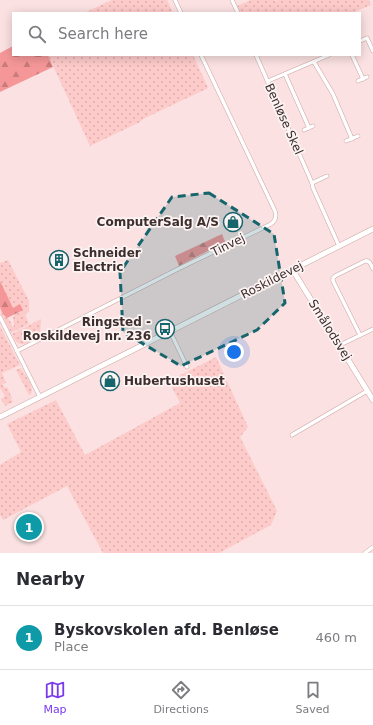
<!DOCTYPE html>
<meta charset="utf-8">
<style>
body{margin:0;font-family:"DejaVu Sans",sans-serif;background:#f7f7f7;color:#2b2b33}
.you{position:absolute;left:234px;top:352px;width:14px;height:14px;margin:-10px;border:3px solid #fff;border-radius:50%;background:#1a73e8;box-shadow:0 0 0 6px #1a73e833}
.badge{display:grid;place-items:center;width:26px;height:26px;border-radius:50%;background:#7c3aed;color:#fff;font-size:13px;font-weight:700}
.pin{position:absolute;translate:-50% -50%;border:2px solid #fff;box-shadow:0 1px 4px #0006}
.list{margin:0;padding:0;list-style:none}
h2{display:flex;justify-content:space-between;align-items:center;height:52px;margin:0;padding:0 16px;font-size:17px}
h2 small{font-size:13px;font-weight:400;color:#7c7c81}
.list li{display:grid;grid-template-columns:26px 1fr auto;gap:12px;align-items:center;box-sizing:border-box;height:64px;padding:0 16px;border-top:1px solid #e1e1e2}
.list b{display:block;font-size:15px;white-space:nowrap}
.list p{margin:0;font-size:13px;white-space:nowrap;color:#7c7c81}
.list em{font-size:13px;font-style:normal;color:#7c7c81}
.icon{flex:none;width:22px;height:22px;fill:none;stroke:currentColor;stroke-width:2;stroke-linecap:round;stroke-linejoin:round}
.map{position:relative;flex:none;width:373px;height:553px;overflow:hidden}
.search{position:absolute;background:#fff;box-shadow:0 2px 10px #0003;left:12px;right:12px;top:12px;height:44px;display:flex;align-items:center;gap:10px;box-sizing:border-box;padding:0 14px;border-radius:0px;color:#7c7c81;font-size:15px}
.sheet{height:116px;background:#fff}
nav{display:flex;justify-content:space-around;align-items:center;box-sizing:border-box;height:56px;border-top:1px solid #e1e1e2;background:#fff;font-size:11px;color:#7c7c81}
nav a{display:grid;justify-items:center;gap:2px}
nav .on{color:#7c3aed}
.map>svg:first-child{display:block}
</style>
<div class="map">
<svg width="373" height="553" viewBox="0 0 373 553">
<defs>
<pattern id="green-dots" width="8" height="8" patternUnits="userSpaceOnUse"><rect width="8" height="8" fill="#fdcbca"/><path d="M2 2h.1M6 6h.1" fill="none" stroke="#daafae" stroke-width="1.8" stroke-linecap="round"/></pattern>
<pattern id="forest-firs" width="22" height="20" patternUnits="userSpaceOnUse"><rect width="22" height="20" fill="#f59798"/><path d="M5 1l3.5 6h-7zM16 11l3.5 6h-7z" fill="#c87c7c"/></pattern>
</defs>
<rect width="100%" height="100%" fill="#fbe1e1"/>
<!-- green -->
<g fill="url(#green-dots)">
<polygon points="112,0 167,0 173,13 84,13"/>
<polygon points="251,0 274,0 275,1 277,0 369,0 371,5 352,13 240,13 237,6"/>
<polygon points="48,55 193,55 208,88 143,119 140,122 90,146"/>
<path d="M8,260L29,301V312L25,314L29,324L11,333L0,311V307C2,310 3,313 5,315C8,320 11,320 12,326L14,327V326L13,317L15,314L0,281V263Z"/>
<path d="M41,319L40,336C34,339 23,348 17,342C14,340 13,336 12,334Z"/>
<path d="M0,326L20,365L2,373L6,383L2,384L5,388L7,387L12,398L11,399L13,402L29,395L16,370L21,368C25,375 35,387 31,394L5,406L1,399L5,396L0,388Z"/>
<polygon points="216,357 248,427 240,437 277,511 271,525 219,553 103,553 67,486 3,520 0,515 0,465 21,452 7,424 56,400 85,455 180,403 169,381"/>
</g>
<!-- forest -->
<g fill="url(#forest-firs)">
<polygon points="13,46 13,55 48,55 53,67 0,92 0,53"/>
<polygon points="222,234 225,242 179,266 175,256"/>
<polygon points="0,281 13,308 20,304 23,310 7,318 3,314 0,307"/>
</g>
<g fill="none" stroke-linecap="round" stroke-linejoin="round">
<defs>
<g id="street">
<polyline points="175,0 181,13"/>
<polyline points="232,0 238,13"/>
<polyline points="360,41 367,38 373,51"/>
<polyline points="256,55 312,183 313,188 339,246"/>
<polyline points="352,55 363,79"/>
<polyline points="314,62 333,94 352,139"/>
<polyline points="285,74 309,128"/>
<polyline points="268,81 329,55"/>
<polyline points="358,81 367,77"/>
<polyline points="304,130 313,126"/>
<polyline points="346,141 358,136"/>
<polyline points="312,183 327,176"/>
<polyline points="0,317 40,397"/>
<polyline points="170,331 187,367"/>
<path d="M360,335L333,281V278L335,276L365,261C370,260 371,265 373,269"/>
<polyline points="340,345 373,329"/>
<path d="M17,351L178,269L271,224C275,221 277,217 275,211L201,55"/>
<polyline points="292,435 367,391"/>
<polyline points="365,553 373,547"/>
</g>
<g id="secondary">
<polyline points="292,269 373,400"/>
<polyline points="0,417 373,229"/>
</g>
</defs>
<!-- street casing -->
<use href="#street" stroke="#cca5a4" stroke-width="4.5"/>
<!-- secondary casing -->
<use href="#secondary" stroke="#cca5a4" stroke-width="6"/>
<!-- street -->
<use href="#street" stroke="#fff" stroke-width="3.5"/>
<!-- secondary -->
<use href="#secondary" stroke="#fff" stroke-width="5"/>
</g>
<!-- marked area -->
<path fill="#16646c" fill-opacity="0.2" stroke="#16646c" stroke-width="3" stroke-dasharray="8 5" stroke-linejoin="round" d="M209,193L274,234L285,303L257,330L181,366L123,332L120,272L172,197Z"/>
<!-- icons -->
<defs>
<symbol id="shop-ring" viewBox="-11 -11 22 22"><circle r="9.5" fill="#fcf3f3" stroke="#16646c" stroke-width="1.5"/><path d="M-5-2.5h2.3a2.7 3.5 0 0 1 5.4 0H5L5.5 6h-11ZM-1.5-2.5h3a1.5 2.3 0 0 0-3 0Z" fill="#16646c"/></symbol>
<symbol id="building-ring" viewBox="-11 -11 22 22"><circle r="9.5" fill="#fcf3f3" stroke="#16646c" stroke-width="1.5"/><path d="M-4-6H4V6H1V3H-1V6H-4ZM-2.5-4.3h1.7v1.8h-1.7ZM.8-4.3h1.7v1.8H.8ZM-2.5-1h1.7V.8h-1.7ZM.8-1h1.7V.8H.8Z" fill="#16646c"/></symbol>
<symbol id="bus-ring" viewBox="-11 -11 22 22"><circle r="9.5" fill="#fcf3f3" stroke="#16646c" stroke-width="1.5"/><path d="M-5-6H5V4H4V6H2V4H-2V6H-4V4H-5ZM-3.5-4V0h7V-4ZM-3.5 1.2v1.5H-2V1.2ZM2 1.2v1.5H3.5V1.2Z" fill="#16646c"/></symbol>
</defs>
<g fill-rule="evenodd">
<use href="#shop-ring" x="222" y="211" width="22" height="22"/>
<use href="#building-ring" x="48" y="249" width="22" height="22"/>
<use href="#bus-ring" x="154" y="318" width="22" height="22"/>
<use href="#shop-ring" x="99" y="370" width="22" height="22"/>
</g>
<g text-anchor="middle" stroke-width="3.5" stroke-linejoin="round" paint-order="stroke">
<!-- street labels -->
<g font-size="12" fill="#3d2d2d" stroke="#fcf3f3">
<text transform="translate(284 119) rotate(66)" y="4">Benløse Skel</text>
<text transform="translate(228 245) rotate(-26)" y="4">Tinvej</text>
<text transform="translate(272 280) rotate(-27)" y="4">Roskildevej</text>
<text transform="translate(330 330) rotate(58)" y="4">Smålodsvej</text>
</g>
<!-- poi labels -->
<g font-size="12" font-weight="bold" fill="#3d2d2d" stroke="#fcf3f3" text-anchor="end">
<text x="219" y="226">ComputerSalg A/S</text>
<text x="73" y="257" text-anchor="start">Schneider<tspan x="73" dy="14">Electric</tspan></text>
<text x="151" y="326">Ringsted -<tspan x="151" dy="14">Roskildevej nr. 236</tspan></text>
<text x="124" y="385" text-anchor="start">Hubertushuset</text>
</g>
</g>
</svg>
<div class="you"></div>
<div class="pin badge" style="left:29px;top:527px;background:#0f9aa8">1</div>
<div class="search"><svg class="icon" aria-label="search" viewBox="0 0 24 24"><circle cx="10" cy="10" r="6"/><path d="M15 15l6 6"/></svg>Search here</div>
</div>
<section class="sheet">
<h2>Nearby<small></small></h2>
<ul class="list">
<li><span class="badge" style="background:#0f9aa8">1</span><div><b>Byskovskolen afd. Benløse</b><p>Place</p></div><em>460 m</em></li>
</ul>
</section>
<nav>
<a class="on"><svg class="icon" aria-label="map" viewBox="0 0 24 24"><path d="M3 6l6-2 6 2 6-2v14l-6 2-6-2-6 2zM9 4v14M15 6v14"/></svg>Map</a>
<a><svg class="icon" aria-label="directions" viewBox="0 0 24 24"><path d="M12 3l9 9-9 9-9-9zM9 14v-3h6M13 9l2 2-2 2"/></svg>Directions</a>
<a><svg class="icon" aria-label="saved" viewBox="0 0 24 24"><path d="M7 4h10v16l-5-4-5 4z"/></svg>Saved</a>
</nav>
